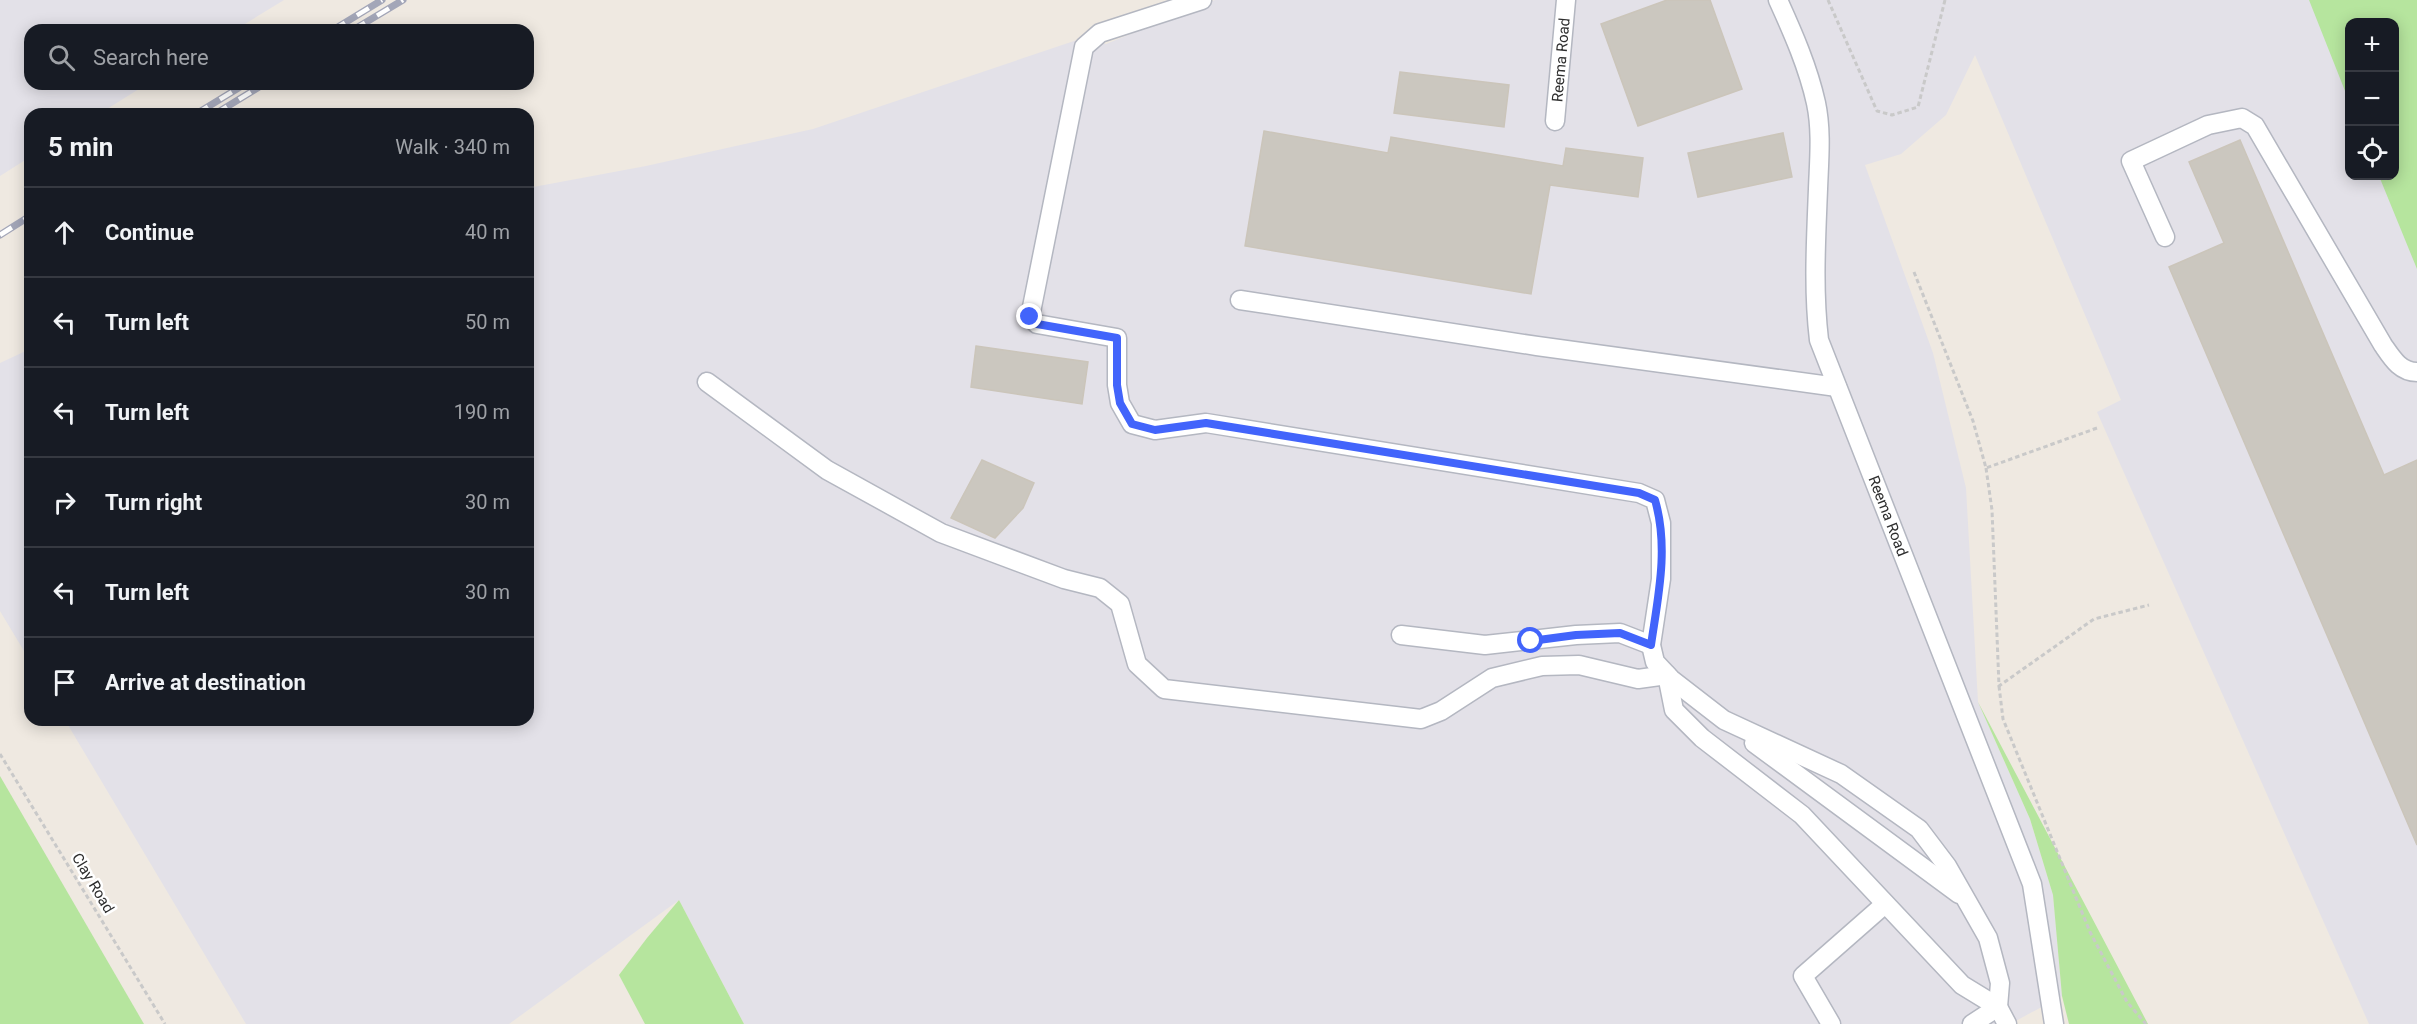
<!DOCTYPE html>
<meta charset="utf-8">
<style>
body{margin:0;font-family:Roboto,sans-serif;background:#242831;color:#f1f3f6}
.controls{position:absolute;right:18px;top:18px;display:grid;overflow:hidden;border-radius:12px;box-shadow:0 3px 15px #0003}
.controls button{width:54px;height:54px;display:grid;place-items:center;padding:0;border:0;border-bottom:2px solid #363941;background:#171b24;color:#f1f3f6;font:30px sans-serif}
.stop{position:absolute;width:18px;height:18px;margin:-14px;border:4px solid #4264fb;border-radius:50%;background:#fff}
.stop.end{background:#4264fb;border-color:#fff;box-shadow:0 2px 6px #0008}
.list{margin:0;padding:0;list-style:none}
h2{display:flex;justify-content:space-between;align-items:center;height:78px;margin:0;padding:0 24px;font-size:26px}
h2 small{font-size:20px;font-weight:400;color:#9ea1a6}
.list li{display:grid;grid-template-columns:39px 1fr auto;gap:18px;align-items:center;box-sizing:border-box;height:90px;padding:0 24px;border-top:2px solid #363941}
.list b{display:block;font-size:22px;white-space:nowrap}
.list em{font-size:20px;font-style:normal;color:#9ea1a6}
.icon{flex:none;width:33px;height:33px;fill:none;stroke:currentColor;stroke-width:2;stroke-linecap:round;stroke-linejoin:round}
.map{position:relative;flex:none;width:2417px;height:1024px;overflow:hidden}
.search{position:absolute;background:#171b24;box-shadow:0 3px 15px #0003;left:24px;top:24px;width:510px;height:66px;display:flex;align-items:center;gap:15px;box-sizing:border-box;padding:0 21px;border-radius:18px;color:#9ea1a6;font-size:22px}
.panel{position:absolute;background:#171b24;box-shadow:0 3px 15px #0003;left:24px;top:108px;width:510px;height:618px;border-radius:18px}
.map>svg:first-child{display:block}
</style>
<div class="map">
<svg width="2417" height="1024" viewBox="0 0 2417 1024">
<rect width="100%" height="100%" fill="#efe9e1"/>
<!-- industrial -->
<g fill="#e3e1e8" fill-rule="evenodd">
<polygon points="0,0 284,0 235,30 30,30 30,84 147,84 99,114 30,114 30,157 0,176"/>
<path d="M1215,0H2417V1024H2369L2097,412L2121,400L1975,55L1946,115L1901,154L1865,165L1933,353L1966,488L1978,702L2030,819L2053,895L2062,996L2010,1024H744L679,900L509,1024H246L65,720H528V188L646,166L813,129L1080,39L1106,44ZM2350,22H2394V176H2350Z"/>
<polygon points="30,349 30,661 0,611 0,363"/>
</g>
<!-- green -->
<g fill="#b6e59e">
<polygon points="2309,0 2417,0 2417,269 2379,176 2394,176 2394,22 2350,22 2349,101"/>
<polygon points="1978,702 2148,1024 2069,1024 2062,996 2053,895 2030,819"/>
<polygon points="0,776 144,1024 0,1024"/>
<polygon points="679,900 744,1024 645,1024 619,975 647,938"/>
</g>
<!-- building -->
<g fill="#cbc7bf" stroke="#cbc5ba" stroke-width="1.5">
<polygon points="1667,0 1710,0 1742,89 1638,126 1601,24"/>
<polygon points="1400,72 1509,85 1504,127 1394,113"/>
<polygon points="1264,131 1388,153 1391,137 1563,166 1566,148 1643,158 1638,197 1550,185 1531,294 1245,246"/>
<polygon points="1783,133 1792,177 1698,197 1688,153"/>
<polygon points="2240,140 2384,475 2417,460 2417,845 2169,267 2224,243 2189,162"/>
<polygon points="976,346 1088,362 1082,404 971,387"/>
<polygon points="982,460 1034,483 1023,508 995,538 951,518"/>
</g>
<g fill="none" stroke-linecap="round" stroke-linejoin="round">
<defs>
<g id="minor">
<polyline points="1202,0 1100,33 1084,47 1030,317 1037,324 1117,338 1117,385 1120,403 1132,424 1155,430 1206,423 1639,493 1655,500 1661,523 1661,579 1651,645 1655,662 1671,679 1724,720 1841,774 1919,829 1947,866 1988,938 2000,983 1998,1007"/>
<path d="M1778,0C1793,33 1808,67 1816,103C1822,131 1819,161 1818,189C1816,240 1813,290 1819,340L2032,884L2054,1024"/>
<polyline points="1555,121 1566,0"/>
<path d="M2165,237L2131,161L2208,125L2242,118L2255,126L2383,345C2392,358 2400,372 2417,372"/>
<polyline points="1240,300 1537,346 1837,387"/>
<polyline points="707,382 827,470 941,533 1064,579 1100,588 1120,604 1137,664 1164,689 1421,719 1441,711 1492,678 1542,666 1579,665 1638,679 1667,675"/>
<polyline points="1401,635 1485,645 1576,635 1620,633 1651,645"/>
<polyline points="1667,675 1674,710 1702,738 1802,815 1962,985 1998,1007 2007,1024"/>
<polyline points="1754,743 1959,894"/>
<polyline points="1831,1024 1803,976 1885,904"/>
<polyline points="1972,1024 1998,1007"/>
</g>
</defs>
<!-- minor casing -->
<use href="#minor" stroke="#b4b7c1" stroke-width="21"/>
<!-- path -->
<g stroke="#c9c9c9" stroke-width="3" stroke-dasharray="4.5 3" stroke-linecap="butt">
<polyline points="1828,0 1877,111 1892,115 1918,107 1945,0"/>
<polyline points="1914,272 1973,421 1986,468 2097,428"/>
<polyline points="1986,468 1992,510 1999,686 2094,619 2149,605"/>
<polyline points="1999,686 2003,719 2090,932 2127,1002 2146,1024"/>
<polyline points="0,754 165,1024"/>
</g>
<!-- minor -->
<use href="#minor" stroke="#fff" stroke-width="18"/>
<defs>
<g id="rail">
<polyline points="333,30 382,0"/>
<polyline points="353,30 403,0"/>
<polyline points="196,114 245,84"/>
<polyline points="215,114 264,84"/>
<polyline points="0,235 30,216"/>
</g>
</defs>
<!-- rail casing -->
<use href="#rail" stroke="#a3a6b8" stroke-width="7"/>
<!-- rail -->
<use href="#rail" stroke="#fff" stroke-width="4.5" stroke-dasharray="14" stroke-linecap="butt"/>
</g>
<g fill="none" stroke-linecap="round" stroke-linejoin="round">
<!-- route -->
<path stroke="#4264fb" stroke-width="8" d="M1030,317L1037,324L1117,338V385L1120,403L1132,424L1155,430L1206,423L1639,493L1655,500C1669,548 1658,597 1651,645L1620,633L1576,635L1531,641"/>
</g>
<g text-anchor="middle" stroke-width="5" stroke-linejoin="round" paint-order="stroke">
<!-- street labels -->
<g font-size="15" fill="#2e2e2e" stroke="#fff">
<text transform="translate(1561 60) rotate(-85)" y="5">Reema Road</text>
<text transform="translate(1888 516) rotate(69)" y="5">Reema Road</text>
<text transform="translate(93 883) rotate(59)" y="5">Clay Road</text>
</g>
</g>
</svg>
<div class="controls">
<button>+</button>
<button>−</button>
<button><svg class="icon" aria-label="locate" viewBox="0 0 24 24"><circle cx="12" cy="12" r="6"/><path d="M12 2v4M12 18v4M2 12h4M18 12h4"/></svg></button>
</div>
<div class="stop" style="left:1531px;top:641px"></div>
<div class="stop end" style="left:1030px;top:317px"></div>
<div class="search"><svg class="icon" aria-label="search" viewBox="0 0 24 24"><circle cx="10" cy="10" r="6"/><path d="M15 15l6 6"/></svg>Search here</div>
<section class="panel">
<h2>5 min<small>Walk · 340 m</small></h2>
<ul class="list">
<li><svg class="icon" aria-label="ahead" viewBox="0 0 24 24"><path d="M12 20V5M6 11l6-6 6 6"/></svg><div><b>Continue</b></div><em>40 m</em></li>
<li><svg class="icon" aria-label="left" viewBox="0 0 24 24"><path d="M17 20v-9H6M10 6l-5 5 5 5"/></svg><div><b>Turn left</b></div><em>50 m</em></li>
<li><svg class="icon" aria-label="left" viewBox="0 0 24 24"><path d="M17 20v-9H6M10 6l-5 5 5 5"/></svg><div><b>Turn left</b></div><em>190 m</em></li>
<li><svg class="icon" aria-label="right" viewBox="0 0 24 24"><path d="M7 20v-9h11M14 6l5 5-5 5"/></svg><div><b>Turn right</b></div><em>30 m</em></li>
<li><svg class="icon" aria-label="left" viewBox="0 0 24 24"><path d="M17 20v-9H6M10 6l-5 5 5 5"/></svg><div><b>Turn left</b></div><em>30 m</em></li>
<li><svg class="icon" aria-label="arrive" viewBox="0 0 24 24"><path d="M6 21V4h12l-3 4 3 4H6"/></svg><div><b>Arrive at destination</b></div></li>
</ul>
</section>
</div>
